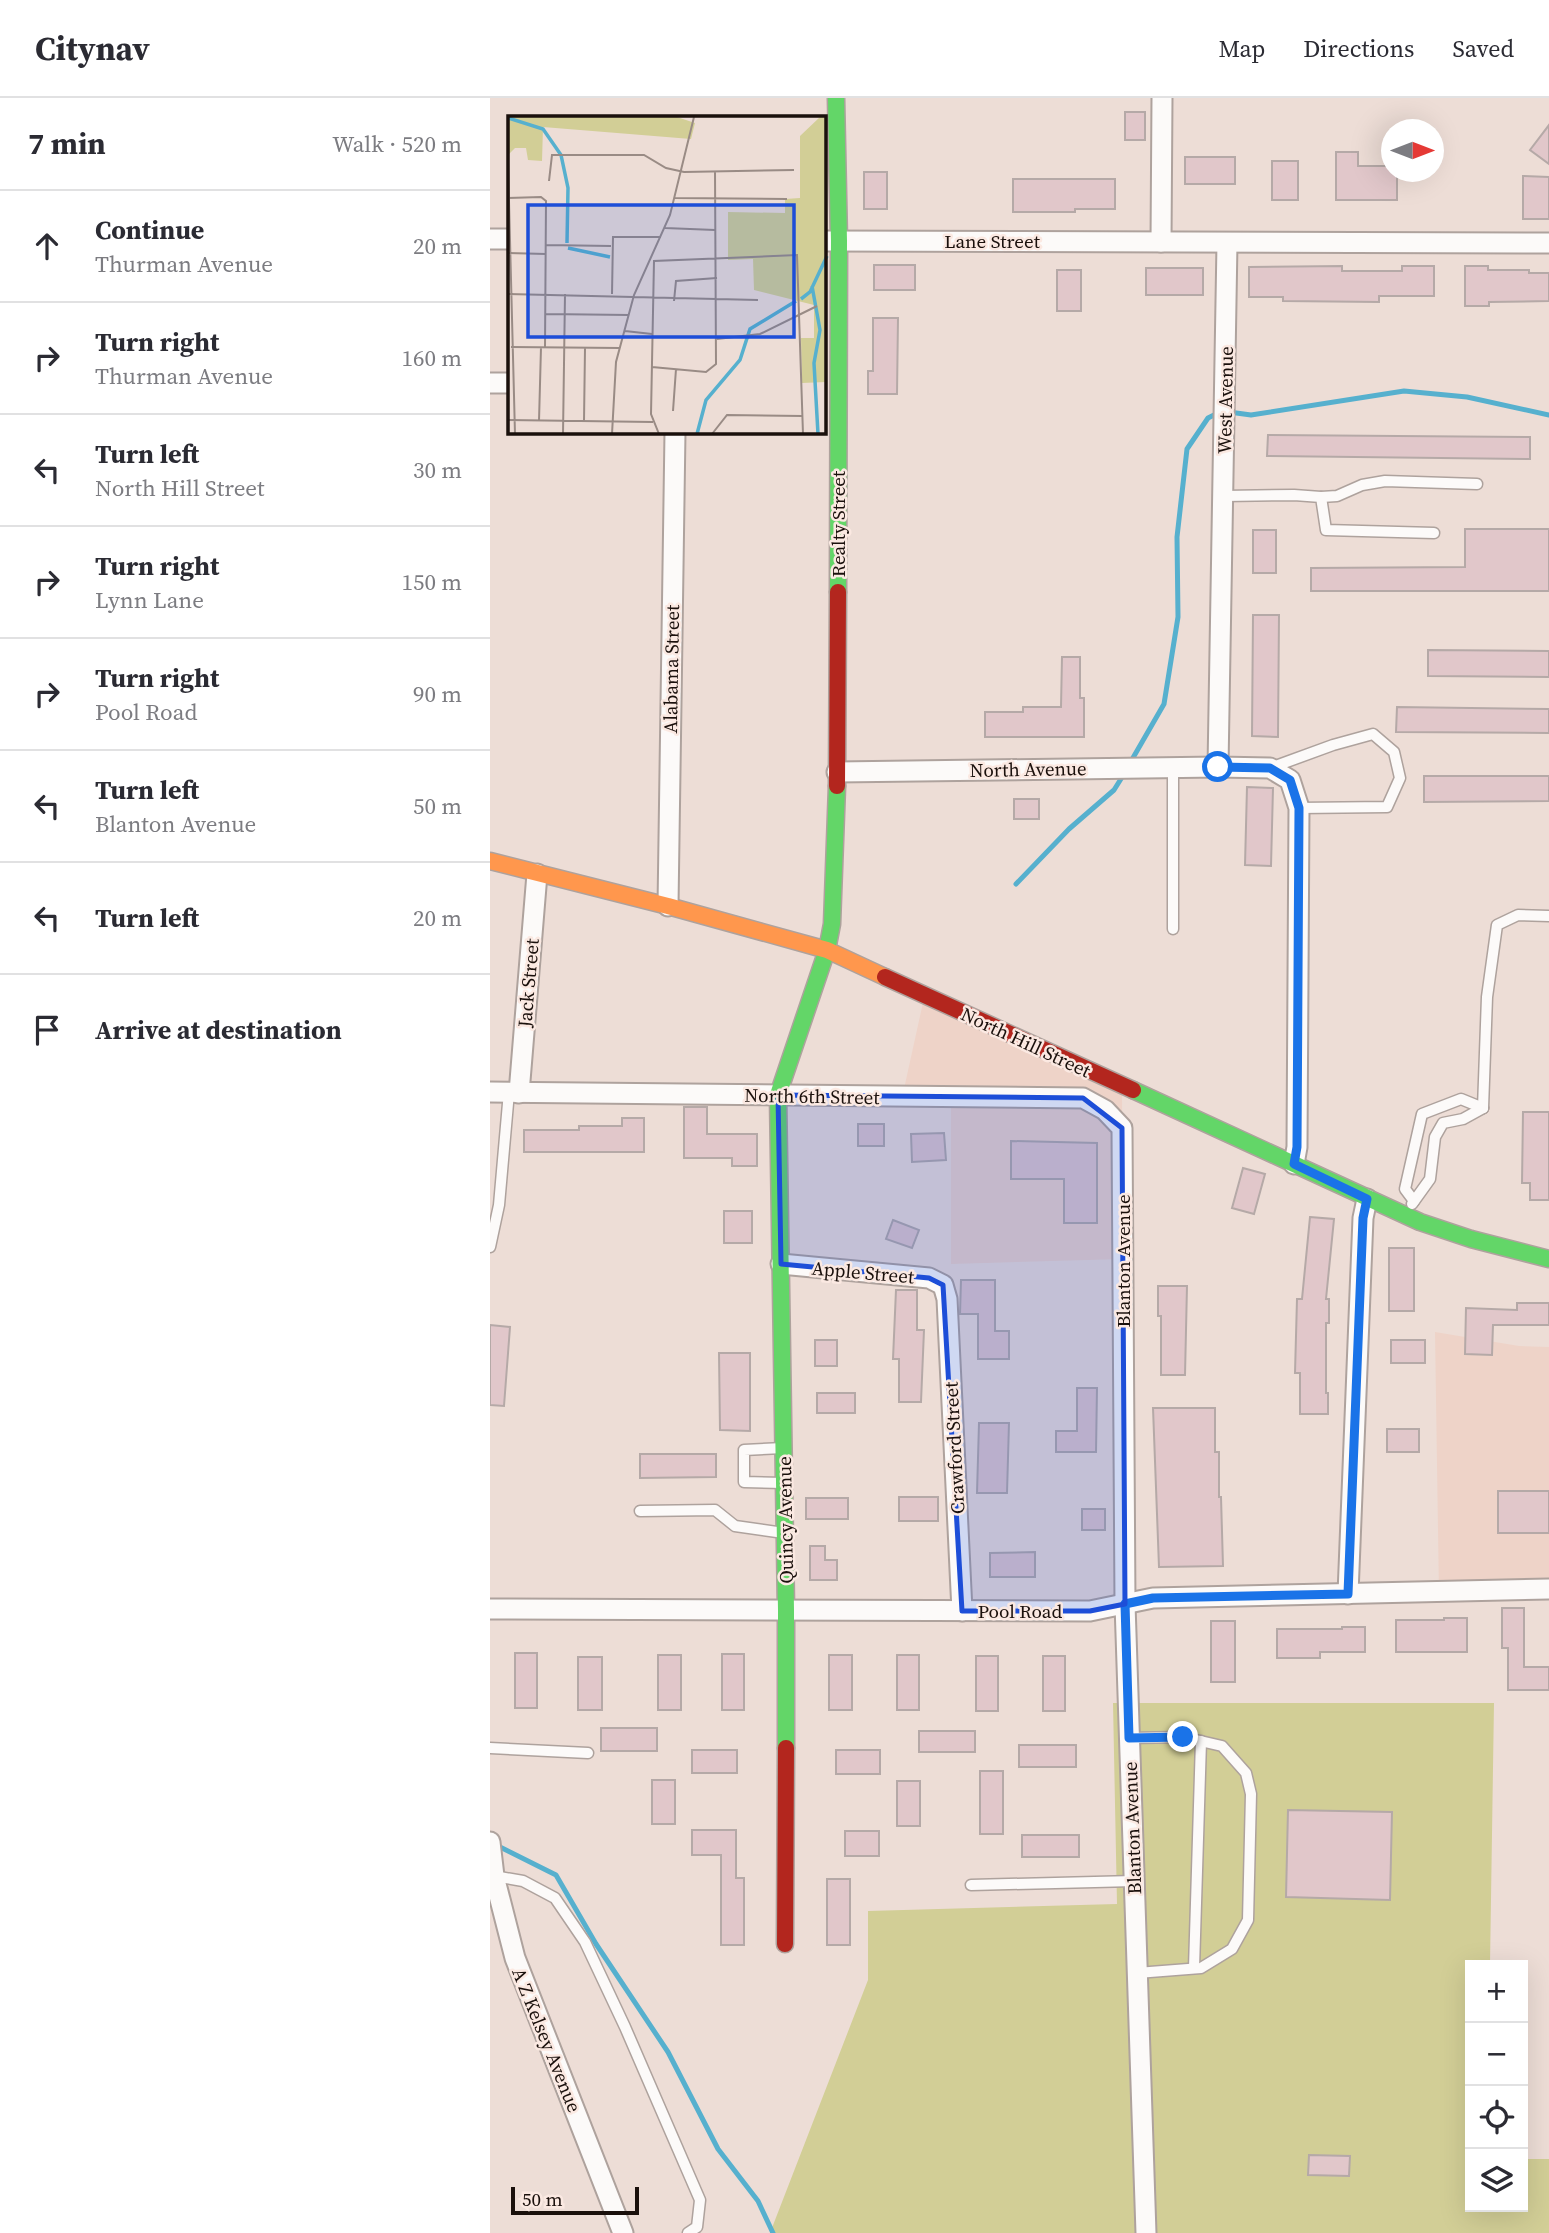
<!DOCTYPE html>
<meta charset="utf-8">
<style>
body{margin:0;font-family:"Source Serif 4",serif;background:#f2f2f3;color:#2b2b33}
.controls{position:absolute;right:21px;bottom:21px;display:grid;overflow:hidden;border-radius:0px;box-shadow:0 7px 28px #0002}
.controls button{width:63px;height:63px;display:grid;place-items:center;padding:0;border:0;border-bottom:2px solid #e1e1e2;background:#fff;color:#2b2b33;font:35px sans-serif}
.compass{position:absolute;left:891px;top:21px;width:63px;height:63px;border-radius:50%;background:#fff;box-shadow:0 7px 28px #0002;rotate:90deg}
.scale{position:absolute;left:21px;bottom:18px;width:128px;box-sizing:border-box;padding-left:7px;border:4px solid #1a100c;border-top:0;font-size:19px;line-height:24px;white-space:nowrap;color:#1a100c;-webkit-text-stroke:5px #fbe9e2;paint-order:stroke}
.stop{position:absolute;width:21px;height:21px;margin:-16px;border:5px solid #1a73e8;border-radius:50%;background:#fff}
.stop.end{background:#1a73e8;border-color:#fff;box-shadow:0 2px 7px #0008}
.list{margin:0;padding:0;list-style:none}
h2{display:flex;justify-content:space-between;align-items:center;height:91px;margin:0;padding:0 28px;font-size:30px}
h2 small{font-size:23px;font-weight:400;color:#7c7c81}
.list li{display:grid;grid-template-columns:46px 1fr auto;gap:21px;align-items:center;box-sizing:border-box;height:112px;padding:0 28px;border-top:2px solid #e1e1e2}
.list b{display:block;font-size:26px;white-space:nowrap}
.list p{margin:0;font-size:23px;white-space:nowrap;color:#7c7c81}
.list em{font-size:23px;font-style:normal;color:#7c7c81}
.icon{flex:none;width:38px;height:38px;fill:none;stroke:currentColor;stroke-width:2;stroke-linecap:round;stroke-linejoin:round}
.map{position:relative;flex:none;width:1059px;height:2135px;overflow:hidden}
header{display:flex;align-items:center;gap:42px;box-sizing:border-box;height:98px;padding:0 35px;background:#fff;border-bottom:2px solid #e1e1e2}
header strong{font-size:33px}
nav{display:flex;gap:38px;margin-inline-start:auto;font-size:24px}
main{display:flex}
aside{flex:1;background:#fff}
.map>svg:first-child{display:block}
</style>
<header>
<strong>Citynav</strong>
<nav><a>Map</a><a>Directions</a><a>Saved</a></nav>
</header>
<main>
<aside>
<h2>7 min<small>Walk · 520 m</small></h2>
<ul class="list">
<li><svg class="icon" aria-label="ahead" viewBox="0 0 24 24"><path d="M12 20V5M6 11l6-6 6 6"/></svg><div><b>Continue</b><p>Thurman Avenue</p></div><em>20 m</em></li>
<li><svg class="icon" aria-label="right" viewBox="0 0 24 24"><path d="M7 20v-9h11M14 6l5 5-5 5"/></svg><div><b>Turn right</b><p>Thurman Avenue</p></div><em>160 m</em></li>
<li><svg class="icon" aria-label="left" viewBox="0 0 24 24"><path d="M17 20v-9H6M10 6l-5 5 5 5"/></svg><div><b>Turn left</b><p>North Hill Street</p></div><em>30 m</em></li>
<li><svg class="icon" aria-label="right" viewBox="0 0 24 24"><path d="M7 20v-9h11M14 6l5 5-5 5"/></svg><div><b>Turn right</b><p>Lynn Lane</p></div><em>150 m</em></li>
<li><svg class="icon" aria-label="right" viewBox="0 0 24 24"><path d="M7 20v-9h11M14 6l5 5-5 5"/></svg><div><b>Turn right</b><p>Pool Road</p></div><em>90 m</em></li>
<li><svg class="icon" aria-label="left" viewBox="0 0 24 24"><path d="M17 20v-9H6M10 6l-5 5 5 5"/></svg><div><b>Turn left</b><p>Blanton Avenue</p></div><em>50 m</em></li>
<li><svg class="icon" aria-label="left" viewBox="0 0 24 24"><path d="M17 20v-9H6M10 6l-5 5 5 5"/></svg><div><b>Turn left</b></div><em>20 m</em></li>
<li><svg class="icon" aria-label="arrive" viewBox="0 0 24 24"><path d="M6 21V4h12l-3 4 3 4H6"/></svg><div><b>Arrive at destination</b></div></li>
</ul>
</aside>
<div class="map">
<svg width="1059" height="2135" viewBox="0 0 1059 2135">
<rect width="100%" height="100%" fill="#edddd6"/>
<!-- built -->
<g fill="#eed3c8">
<polygon points="434,900 632,997 633,1161 461,1166 461,1001 412,1000"/>
<polygon points="945,1234 1029,1248 1059,1249 1059,1495 949,1497"/>
</g>
<!-- green -->
<polygon fill="#d2ce96" points="623,1605 1004,1605 1000,1867 980,1867 980,2109 1033,2109 1033,2061 1059,2061 1059,2135 280,2135 378,1882 378,1813 627,1806"/>
<g fill="none" stroke-linecap="round" stroke-linejoin="round">
<!-- stream -->
<g stroke="#56b0ce" stroke-width="5">
<polyline points="739,314 761,317 914,293 977,299 1059,317"/>
<polyline points="640,665 674,606 688,519 687,439 697,351 718,320 730,314"/>
<polyline points="526,786 579,731 624,692 634,676"/>
<polyline points="6,1747 66,1777 106,1846 178,1954 228,2051 268,2103 283,2135"/>
</g>
</g>
<!-- building -->
<g fill="#e1c7ca" stroke="#b5a9a7" stroke-width="2">
<rect x="635" y="14" width="20" height="28"/>
<polygon points="1059,27 1059,66 1040,52"/>
<polygon points="846,54 868,54 868,68 901,68 901,74 907,74 907,102 846,102"/>
<rect x="695" y="59" width="50" height="27"/>
<rect x="782" y="63" width="26" height="39"/>
<rect x="374" y="74" width="23" height="37"/>
<polygon points="1033,78 1059,79 1059,121 1033,121"/>
<polygon points="523,81 625,81 625,111 585,111 585,114 523,114"/>
<rect x="384" y="167" width="41" height="25"/>
<polygon points="852,168 852,173 912,173 912,168 944,168 944,198 889,198 889,204 793,203 793,199 759,199 759,169"/>
<polygon points="975,168 998,168 998,172 1039,172 1039,175 1059,175 1059,203 999,204 999,208 975,208"/>
<rect x="656" y="170" width="57" height="27"/>
<rect x="567" y="172" width="24" height="41"/>
<polygon points="383,220 408,220 407,296 378,296 378,273 383,273"/>
<polygon points="778,337 1040,339 1040,361 777,358"/>
<polygon points="975,431 1059,431 1059,493 821,493 821,470 975,469"/>
<rect x="763" y="432" width="23" height="43"/>
<polygon points="763,517 789,517 788,639 762,638"/>
<polygon points="938,552 1059,553 1059,579 938,578"/>
<polygon points="572,559 590,559 590,600 594,600 594,639 495,639 495,614 533,614 533,609 571,609"/>
<polygon points="907,609 1059,611 1059,635 906,634"/>
<polygon points="934,678 1059,678 1059,703 934,704"/>
<polygon points="757,689 783,690 781,768 755,767"/>
<rect x="524" y="701" width="25" height="20"/>
<polygon points="194,1009 217,1009 217,1036 267,1036 267,1068 242,1068 242,1060 194,1060"/>
<polygon points="1033,1014 1059,1014 1059,1102 1040,1102 1040,1085 1032,1085"/>
<polygon points="132,1020 154,1020 154,1054 34,1054 34,1032 89,1032 89,1028 132,1028"/>
<rect x="368" y="1026" width="26" height="22"/>
<polygon points="454,1035 456,1062 422,1064 421,1036"/>
<polygon points="521,1043 607,1045 607,1125 574,1125 574,1081 521,1081"/>
<polygon points="753,1070 775,1076 764,1116 742,1110"/>
<rect x="234" y="1113" width="28" height="32"/>
<polygon points="820,1119 844,1121 836,1201 839,1201 839,1225 836,1225 836,1295 838,1295 838,1316 810,1316 810,1275 805,1275 807,1201 812,1201"/>
<polygon points="403,1122 429,1132 422,1150 396,1141"/>
<rect x="899" y="1150" width="25" height="63"/>
<polygon points="471,1182 505,1182 505,1233 519,1233 519,1261 488,1261 488,1216 470,1216"/>
<polygon points="668,1188 697,1188 695,1277 671,1277 671,1218 668,1218"/>
<polygon points="406,1192 427,1192 427,1232 434,1232 431,1304 409,1304 409,1261 403,1261"/>
<polygon points="1027,1205 1059,1205 1059,1227 1003,1227 1002,1257 975,1256 976,1210 1027,1212"/>
<polygon points="0,1227 20,1229 14,1308 0,1307"/>
<rect x="325" y="1242" width="22" height="26"/>
<rect x="901" y="1242" width="34" height="23"/>
<polygon points="229,1255 260,1255 260,1333 230,1332"/>
<polygon points="587,1290 607,1290 606,1354 566,1354 566,1333 587,1333"/>
<rect x="327" y="1295" width="38" height="20"/>
<polygon points="663,1310 725,1310 725,1354 729,1354 729,1399 731,1399 733,1468 669,1469"/>
<polygon points="489,1325 519,1325 517,1395 487,1395"/>
<rect x="897" y="1331" width="32" height="23"/>
<polygon points="150,1356 226,1356 226,1379 150,1380"/>
<rect x="1008" y="1393" width="51" height="42"/>
<rect x="409" y="1399" width="39" height="24"/>
<rect x="316" y="1400" width="42" height="21"/>
<rect x="592" y="1411" width="23" height="21"/>
<polygon points="320,1448 335,1448 335,1462 347,1462 347,1482 320,1482"/>
<polygon points="545,1454 545,1479 500,1479 500,1455"/>
<polygon points="1012,1510 1034,1510 1034,1569 1059,1569 1059,1592 1018,1592 1018,1550 1012,1550"/>
<polygon points="954,1520 977,1520 977,1554 906,1554 906,1522 954,1522"/>
<rect x="721" y="1523" width="24" height="61"/>
<polygon points="852,1529 875,1529 875,1554 830,1554 830,1560 787,1560 787,1531 852,1531"/>
<rect x="25" y="1555" width="22" height="55"/>
<rect x="232" y="1556" width="22" height="56"/>
<rect x="168" y="1557" width="23" height="55"/>
<rect x="339" y="1557" width="23" height="55"/>
<rect x="407" y="1557" width="22" height="55"/>
<rect x="486" y="1558" width="22" height="55"/>
<rect x="553" y="1558" width="22" height="55"/>
<rect x="88" y="1559" width="24" height="53"/>
<rect x="111" y="1630" width="56" height="23"/>
<rect x="429" y="1633" width="56" height="21"/>
<rect x="529" y="1647" width="57" height="22"/>
<rect x="202" y="1652" width="45" height="23"/>
<rect x="346" y="1652" width="44" height="24"/>
<rect x="490" y="1673" width="23" height="63"/>
<rect x="162" y="1682" width="23" height="44"/>
<rect x="407" y="1683" width="23" height="45"/>
<polygon points="798,1712 902,1714 900,1802 796,1799"/>
<polygon points="202,1732 246,1732 246,1780 254,1780 254,1847 231,1847 231,1757 202,1757"/>
<rect x="355" y="1733" width="34" height="25"/>
<rect x="532" y="1737" width="57" height="22"/>
<rect x="337" y="1781" width="23" height="66"/>
<polygon points="819,2057 860,2058 859,2078 818,2077"/>
</g>
<g fill="none" stroke-linecap="round" stroke-linejoin="round">
<defs>
<g id="lane">
<polyline points="734,398 804,397 831,399 836,432 944,435"/>
<polyline points="831,399 847,398 872,387 895,383 987,386"/>
<polyline points="780,670 843,647 883,636 904,654 910,680 897,709 809,710"/>
<polyline points="683,831 683,670"/>
<polyline points="993,1010 997,899 1007,827 1028,817 1059,818"/>
<polyline points="924,1103 915,1091 932,1016 971,1001 993,1010"/>
<polyline points="922,1106 940,1081 945,1039 953,1025 973,1021 993,1010"/>
<polyline points="0,1149 9,1107 19,994"/>
<polyline points="293,1350 254,1352 254,1384 293,1385"/>
<polyline points="150,1413 225,1412 245,1428 294,1435"/>
<polyline points="639,1640 693,1639 732,1648 756,1675 761,1696 758,1822 742,1851 711,1870 647,1875"/>
<polyline points="0,1650 98,1655"/>
<polyline points="4,1778 33,1783 65,1800 95,1844 135,1929 210,2102 207,2129 198,2135"/>
<polyline points="481,1787 644,1783"/>
<polyline points="704,1870 711,1643"/>
</g>
<g id="street">
<polyline points="0,141 19,141"/>
<polyline points="334,143 1059,145"/>
<polyline points="671,144 672,0"/>
<polyline points="0,285 19,285"/>
<polyline points="728,669 737,145"/>
<polyline points="347,674 728,669 780,670 800,682 809,710 807,1049 804,1066"/>
<polyline points="178,808 185,334"/>
<polyline points="0,994 593,1000 615,1012 632,1030 635,1506 656,2135"/>
<polyline points="29,995 47,776"/>
<polyline points="291,1166 439,1180 453,1187 457,1201 472,1513"/>
<polyline points="858,1496 873,1120 877,1101"/>
<polyline points="0,1511 600,1513 663,1500 1059,1491"/>
<polyline points="0,1744 4,1778 25,1860 133,2135"/>
</g>
<g id="fast">
<polyline points="346,0 349,143 348,494"/>
<polyline points="643,992 930,1124 981,1141 1059,1161"/>
<polyline points="296,1650 296,1512 288,997 337,852 342,826 347,688"/>
</g>
<polyline id="slow" points="0,763 178,808 337,852 395,879"/>
<g id="jam">
<polyline points="347,688 348,494"/>
<polyline points="395,879 643,992"/>
<polyline points="295,1846 296,1650"/>
</g>
</defs>
<!-- lane casing -->
<use href="#lane" stroke="#aea29d" stroke-width="13"/>
<!-- street casing -->
<use href="#street" stroke="#aea29d" stroke-width="23"/>
<!-- fast casing -->
<use href="#fast" stroke="#aea29d" stroke-width="19"/>
<!-- slow casing -->
<use href="#slow" stroke="#aea29d" stroke-width="19"/>
<!-- jam casing -->
<use href="#jam" stroke="#aea29d" stroke-width="19"/>
<!-- lane -->
<use href="#lane" stroke="#fcfaf9" stroke-width="10"/>
<!-- street -->
<use href="#street" stroke="#fcfaf9" stroke-width="19"/>
<!-- fast -->
<use href="#fast" stroke="#63d668" stroke-width="16"/>
<!-- slow -->
<use href="#slow" stroke="#ff974d" stroke-width="16"/>
<!-- jam -->
<use href="#jam" stroke="#b3261e" stroke-width="16"/>
</g>
<g fill="none" stroke-linecap="round" stroke-linejoin="round">
<!-- route -->
<polyline stroke="#1a73e8" stroke-width="9" points="693,1639 639,1640 635,1506 663,1500 858,1496 873,1120 877,1101 804,1066 807,1049 809,710 800,682 780,670 728,669"/>
</g>
<!-- marked area -->
<path fill="#1d4ed8" fill-opacity="0.2" stroke="#1d4ed8" stroke-width="5" stroke-linejoin="round" d="M288,997L593,1000L632,1030L635,1506L600,1513H472L453,1187L439,1180L291,1166Z"/>
<g text-anchor="middle" stroke-width="5" stroke-linejoin="round" paint-order="stroke">
<!-- street labels -->
<g font-size="19" fill="#1a100c" stroke="#fbe9e2">
<text x="502" y="150">Lane Street</text>
<text transform="translate(735 302) rotate(-89)" y="7">West Avenue</text>
<text transform="translate(348 426) rotate(-90)" y="7">Realty Street</text>
<text transform="translate(181 571) rotate(-89)" y="7">Alabama Street</text>
<text transform="translate(538 671) rotate(-1)" y="7">North Avenue</text>
<text transform="translate(38 885) rotate(-85)" y="7">Jack Street</text>
<text transform="translate(536 944) rotate(25)" y="7">North Hill Street</text>
<text transform="translate(322 998) rotate(1)" y="7">North 6th Street</text>
<text transform="translate(633 1163) rotate(-90)" y="7">Blanton Avenue</text>
<text transform="translate(373 1174) rotate(5)" y="7">Apple Street</text>
<text transform="translate(464 1350) rotate(-93)" y="7">Crawford Street</text>
<text transform="translate(295 1422) rotate(-91)" y="7">Quincy Avenue</text>
<text x="530" y="1520">Pool Road</text>
<text transform="translate(642 1730) rotate(-92)" y="7">Blanton Avenue</text>
<text transform="translate(57 1942) rotate(68)" y="7">A Z Kelsey Avenue</text>
</g>
</g>
<!-- overview -->
<g transform="translate(18 18)">
<rect width="318" height="318" fill="#edddd6"/>
<path d="M0,1H169L187,7L183,23L35,11L34,45L20,44L18,32H7L0,39ZM312,1H318V266L294,267L293,222H306V189L246,174L245,143L220,144V96L277,97V83L292,82V20Z" fill="#d2ce96"/>
<path fill="none" stroke="#56b0ce" stroke-width="3.5" d="M0,2L35,13L53,39L60,72L59,127M60,132L102,141M304,170L312,214L306,247L310,318M293,183L302,176L319,140M189,318L198,284L232,244L242,213L288,185"/>
<path fill="none" stroke="#998b85" stroke-width="2" d="M0,47L7,318M41,65L44,39H136L158,52L176,56L286,54M0,82L33,81L38,85L37,231M167,82L279,83M157,112L207,114M38,129L103,130M0,137L38,138M0,178L250,184M104,178L105,121H153M166,185L168,165L209,162M38,198L121,199M117,215L144,218M209,223L252,218L309,190M3,231L112,232M144,251L198,256L208,248L207,55M165,295L168,253M0,304L145,306M31,305L33,231M76,305L77,232M55,318L57,178M104,318L108,246L126,179L162,99L186,1M151,318L143,298L146,145L289,139L295,318M204,318L219,299L294,300"/>
<path fill="#1d4ed8" fill-opacity="0.15" stroke="#1d4ed8" stroke-width="3.5" d="M20,89H286V221H20Z"/>
<rect width="318" height="318" fill="none" stroke="#1a100c" stroke-width="3.5"/>
</g>
</svg>
<div class="controls">
<button>+</button>
<button>−</button>
<button><svg class="icon" aria-label="locate" viewBox="0 0 24 24"><circle cx="12" cy="12" r="6"/><path d="M12 2v4M12 18v4M2 12h4M18 12h4"/></svg></button>
<button><svg class="icon" aria-label="layers" viewBox="0 0 24 24"><path d="M12 4l9 5-9 5-9-5zM3 14l9 5 9-5"/></svg></button>
</div>
<svg class="compass" viewBox="-18 -18 36 36"><path d="M0-13l5 13h-10z" fill="#e53935"/><path d="M0 13l5-13h-10z" fill="#7c7c81"/></svg>
<div class="scale">50 m</div>
<div class="stop" style="left:728px;top:669px"></div>
<div class="stop end" style="left:693px;top:1639px"></div>
</div>
</main>
